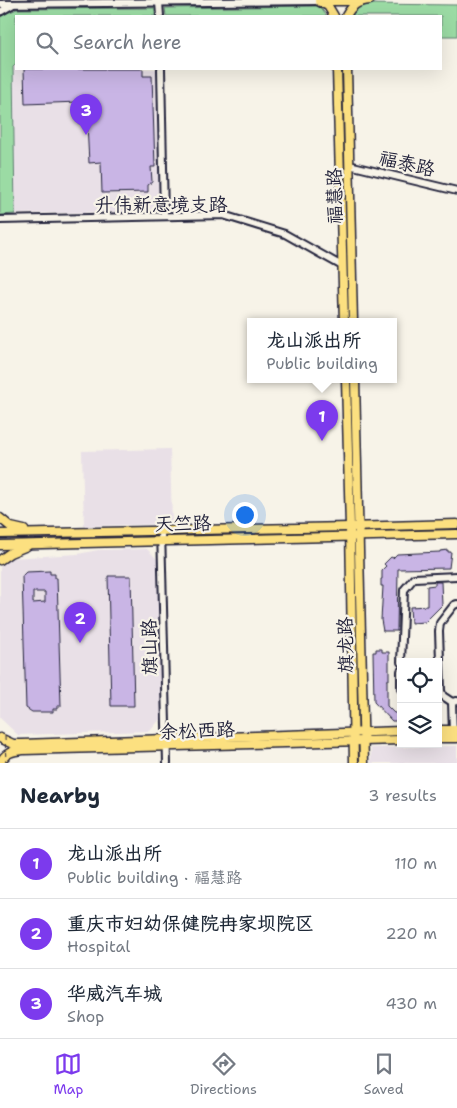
<!DOCTYPE html>
<meta charset="utf-8">
<style>
body{margin:0;font-family:"Shantell Sans","LXGW WenKai TC",sans-serif;background:#f2f2f3;color:#1f2937}
.controls{position:absolute;right:15px;bottom:15px;display:grid;overflow:hidden;border-radius:0px;box-shadow:0 5px 20px #0002}
.controls button{width:45px;height:45px;display:grid;place-items:center;padding:0;border:0;border-bottom:1px solid #e0e1e3;background:#fff;color:#1f2937;font:25px sans-serif}
.you{position:absolute;left:244px;top:514px;width:18px;height:18px;margin:-12px;border:4px solid #fff;border-radius:50%;background:#1a73e8;box-shadow:0 0 0 8px #1a73e833}
.badge{display:grid;place-items:center;width:32px;height:32px;border-radius:50%;background:#7c3aed;color:#fff;font-size:16px;font-weight:700}
.pin{position:absolute;translate:-50% -41px;filter:drop-shadow(0 1px 2px #0008)}
.pin::after{content:'';position:absolute;top:26px;width:18px;height:15px;background:inherit;clip-path:polygon(0 0,100% 0,50% 100%)}
.popup{position:absolute;left:247px;top:318px;width:150px;height:65px;box-sizing:border-box;display:grid;place-content:center;border-radius:0px;background:#fff;filter:drop-shadow(0 1px 4px #0005);font-size:16px;white-space:nowrap;color:#747a83}
.popup b{font-size:19px;color:#1f2937}
.popup::after{content:'';position:absolute;left:50%;top:100%;margin-left:-10px;border:10px solid transparent;border-top-color:#fff}
.list{margin:0;padding:0;list-style:none}
h2{display:flex;justify-content:space-between;align-items:center;height:65px;margin:0;padding:0 20px;font-size:21px}
h2 small{font-size:16px;font-weight:400;color:#747a83}
.list li{display:grid;grid-template-columns:32px 1fr auto;gap:15px;align-items:center;box-sizing:border-box;height:70px;padding:0 20px;border-top:1px solid #e0e1e3}
.list b{display:block;font-size:19px;white-space:nowrap}
.list p{margin:0;font-size:16px;white-space:nowrap;color:#747a83}
.list em{font-size:16px;font-style:normal;color:#747a83}
.icon{flex:none;width:28px;height:28px;fill:none;stroke:currentColor;stroke-width:2;stroke-linecap:round;stroke-linejoin:round}
.map{position:relative;flex:none;width:457px;height:763px;overflow:hidden}
.search{position:absolute;background:#fff;box-shadow:0 5px 20px #0002;left:15px;right:15px;top:15px;height:55px;display:flex;align-items:center;gap:12px;box-sizing:border-box;padding:0 18px;border-radius:0px;color:#747a83;font-size:19px}
.sheet{height:275px;background:#fff}
nav{display:flex;justify-content:space-around;align-items:center;box-sizing:border-box;height:70px;border-top:1px solid #e0e1e3;background:#fff;font-size:14px;color:#747a83}
nav a{display:grid;justify-items:center;gap:2px}
nav .on{color:#7c3aed}
.map>svg:first-child{display:block}
</style>
<div class="map">
<svg width="457" height="763" viewBox="0 0 457 763">
<rect width="100%" height="100%" fill="#f7f3e8"/>
<filter id="ink" filterUnits="userSpaceOnUse"><feTurbulence type="fractalNoise" baseFrequency=".02" numOctaves="2"/><feDisplacementMap in="SourceGraphic" scale="10" xChannelSelector="R" yChannelSelector="G"/><feConvolveMatrix kernelMatrix="1 2 1 2 8 2 1 2 1" color-interpolation-filters="sRGB"/></filter>
<g filter="url(#ink)">
<!-- built -->
<g fill="#e9e0e7">
<polygon points="16,64 16,69 157,69 159,201 149,211 15,214 13,66"/>
<polygon points="170,449 172,524 84,526 82,451"/>
<polygon points="147,549 157,559 161,718 150,731 18,735 0,718 0,567 11,558 78,554 98,550"/>
<polygon points="457,746 457,763 371,763 371,748"/>
</g>
<!-- green -->
<g fill="#9bdba4" stroke="#5e7e70">
<polygon points="364,4 457,5 457,36 441,36 441,16 352,16 358,7"/>
<polygon points="319,6 327,16 166,16 165,8"/>
<polygon points="156,8 156,16 16,16 16,64 13,67 15,214 0,215 0,16 17,9"/>
</g>
<!-- building -->
<g fill="#c9b5e5" stroke="#22223b" fill-rule="evenodd">
<polygon points="24,69 143,69 143,76 152,76 155,167 151,167 152,182 148,185 148,192 102,193 101,162 89,163 87,124 80,124 79,102 25,104"/>
<polygon points="448,550 448,552 451,552 449,568 398,569 397,631 383,631 381,620 383,586 381,586 381,579 382,579 382,570 386,566 384,564 391,557 393,558 397,554 440,552 440,551"/>
<path d="M50,571V574H55V578H57L61,706H57V709H53V712H32L26,708L22,576L26,572ZM33,592H45V602L33,603Z"/>
<polygon points="108,576 131,576 134,706 111,706"/>
<polygon points="435,582 441,582 442,605 425,622 411,623 410,607 427,606 427,586 435,585"/>
<polygon points="376,649 382,649 382,652 389,652 389,680 387,680 387,706 394,713 401,713 401,721 392,721 374,702 373,652 376,652"/>
</g>
<g fill="none" stroke-linecap="round" stroke-linejoin="round">
<defs>
<g id="minor">
<polyline points="159,2 160,16"/>
<polyline points="0,4 319,1"/>
<polyline points="0,12 12,5"/>
<polyline points="161,69 164,216"/>
<polyline points="349,165 457,191"/>
<polyline points="0,220 223,215 285,234 342,266"/>
<polyline points="161,530 167,763"/>
<polyline points="457,604 454,605 440,623 439,631 441,691 443,696 452,702 457,701"/>
<polyline points="401,662 404,590 414,578 457,576"/>
<polyline points="401,671 401,689"/>
<polyline points="452,702 453,733"/>
</g>
<g id="major">
<polyline points="319,1 360,1"/>
<polyline points="320,2 328,6 334,16"/>
<path d="M346,16C352,5 358,1 370,0"/>
<polyline points="337,69 344,322"/>
<polyline points="347,69 353,322"/>
<polyline points="346,380 350,527 354,763"/>
<polyline points="355,380 364,763"/>
<polyline points="0,518 11,527 24,530"/>
<polyline points="0,534 350,527 457,524"/>
<polyline points="0,545 457,534"/>
<polyline points="0,560 10,553 27,546"/>
<polyline points="438,730 457,730"/>
<polyline points="0,738 13,744 22,744 401,731"/>
<polyline points="438,738 457,738"/>
<path d="M0,763C5,753 12,751 23,750L401,740"/>
</g>
</defs>
<!-- minor casing -->
<use href="#minor" stroke="#22223b" stroke-width="10"/>
<!-- major casing -->
<use href="#major" stroke="#22223b" stroke-width="11"/>
<!-- minor -->
<use href="#minor" stroke="#f7f3e8" stroke-width="6"/>
<!-- major -->
<use href="#major" stroke="#fce080" stroke-width="8"/>
<!-- path-bridge -->
<polyline stroke="#22223b" stroke-width="1" stroke-dasharray="4 4" stroke-linecap="butt" points="5,736 6,763"/>
</g>
</g>
<g text-anchor="middle" stroke-width="4.5" stroke-linejoin="round" paint-order="stroke">
<!-- street labels -->
<g font-size="19" fill="#22223b" stroke="#f7f3e8">
<text transform="translate(407 163) rotate(13)" y="7">福泰路</text>
<text transform="translate(334 196) rotate(-91)" y="7">福慧路</text>
<text x="161" y="211">升伟新意境支路</text>
<text transform="translate(183 523) rotate(-1)" y="7">天竺路</text>
<text transform="translate(345 645) rotate(-91)" y="7">旗龙路</text>
<text transform="translate(149 647) rotate(-91)" y="7">旗山路</text>
<text transform="translate(197 730) rotate(-2)" y="7">余松西路</text>
</g>
</g>
</svg>
<div class="controls">
<button><svg class="icon" aria-label="locate" viewBox="0 0 24 24"><circle cx="12" cy="12" r="6"/><path d="M12 2v4M12 18v4M2 12h4M18 12h4"/></svg></button>
<button><svg class="icon" aria-label="layers" viewBox="0 0 24 24"><path d="M12 4l9 5-9 5-9-5zM3 14l9 5 9-5"/></svg></button>
</div>
<div class="you"></div>
<div class="pin badge" style="left:322px;top:441px">1</div>
<div class="popup"><b>龙山派出所</b>Public building</div>
<div class="pin badge" style="left:80px;top:643px">2</div>
<div class="pin badge" style="left:86px;top:135px">3</div>
<div class="search"><svg class="icon" aria-label="search" viewBox="0 0 24 24"><circle cx="10" cy="10" r="6"/><path d="M15 15l6 6"/></svg>Search here</div>
</div>
<section class="sheet">
<h2>Nearby<small>3 results</small></h2>
<ul class="list">
<li><span class="badge">1</span><div><b>龙山派出所</b><p>Public building · 福慧路</p></div><em>110 m</em></li>
<li><span class="badge">2</span><div><b>重庆市妇幼保健院冉家坝院区</b><p>Hospital</p></div><em>220 m</em></li>
<li><span class="badge">3</span><div><b>华威汽车城</b><p>Shop</p></div><em>430 m</em></li>
</ul>
</section>
<nav>
<a class="on"><svg class="icon" aria-label="map" viewBox="0 0 24 24"><path d="M3 6l6-2 6 2 6-2v14l-6 2-6-2-6 2zM9 4v14M15 6v14"/></svg>Map</a>
<a><svg class="icon" aria-label="directions" viewBox="0 0 24 24"><path d="M12 3l9 9-9 9-9-9zM9 14v-3h6M13 9l2 2-2 2"/></svg>Directions</a>
<a><svg class="icon" aria-label="saved" viewBox="0 0 24 24"><path d="M7 4h10v16l-5-4-5 4z"/></svg>Saved</a>
</nav>
